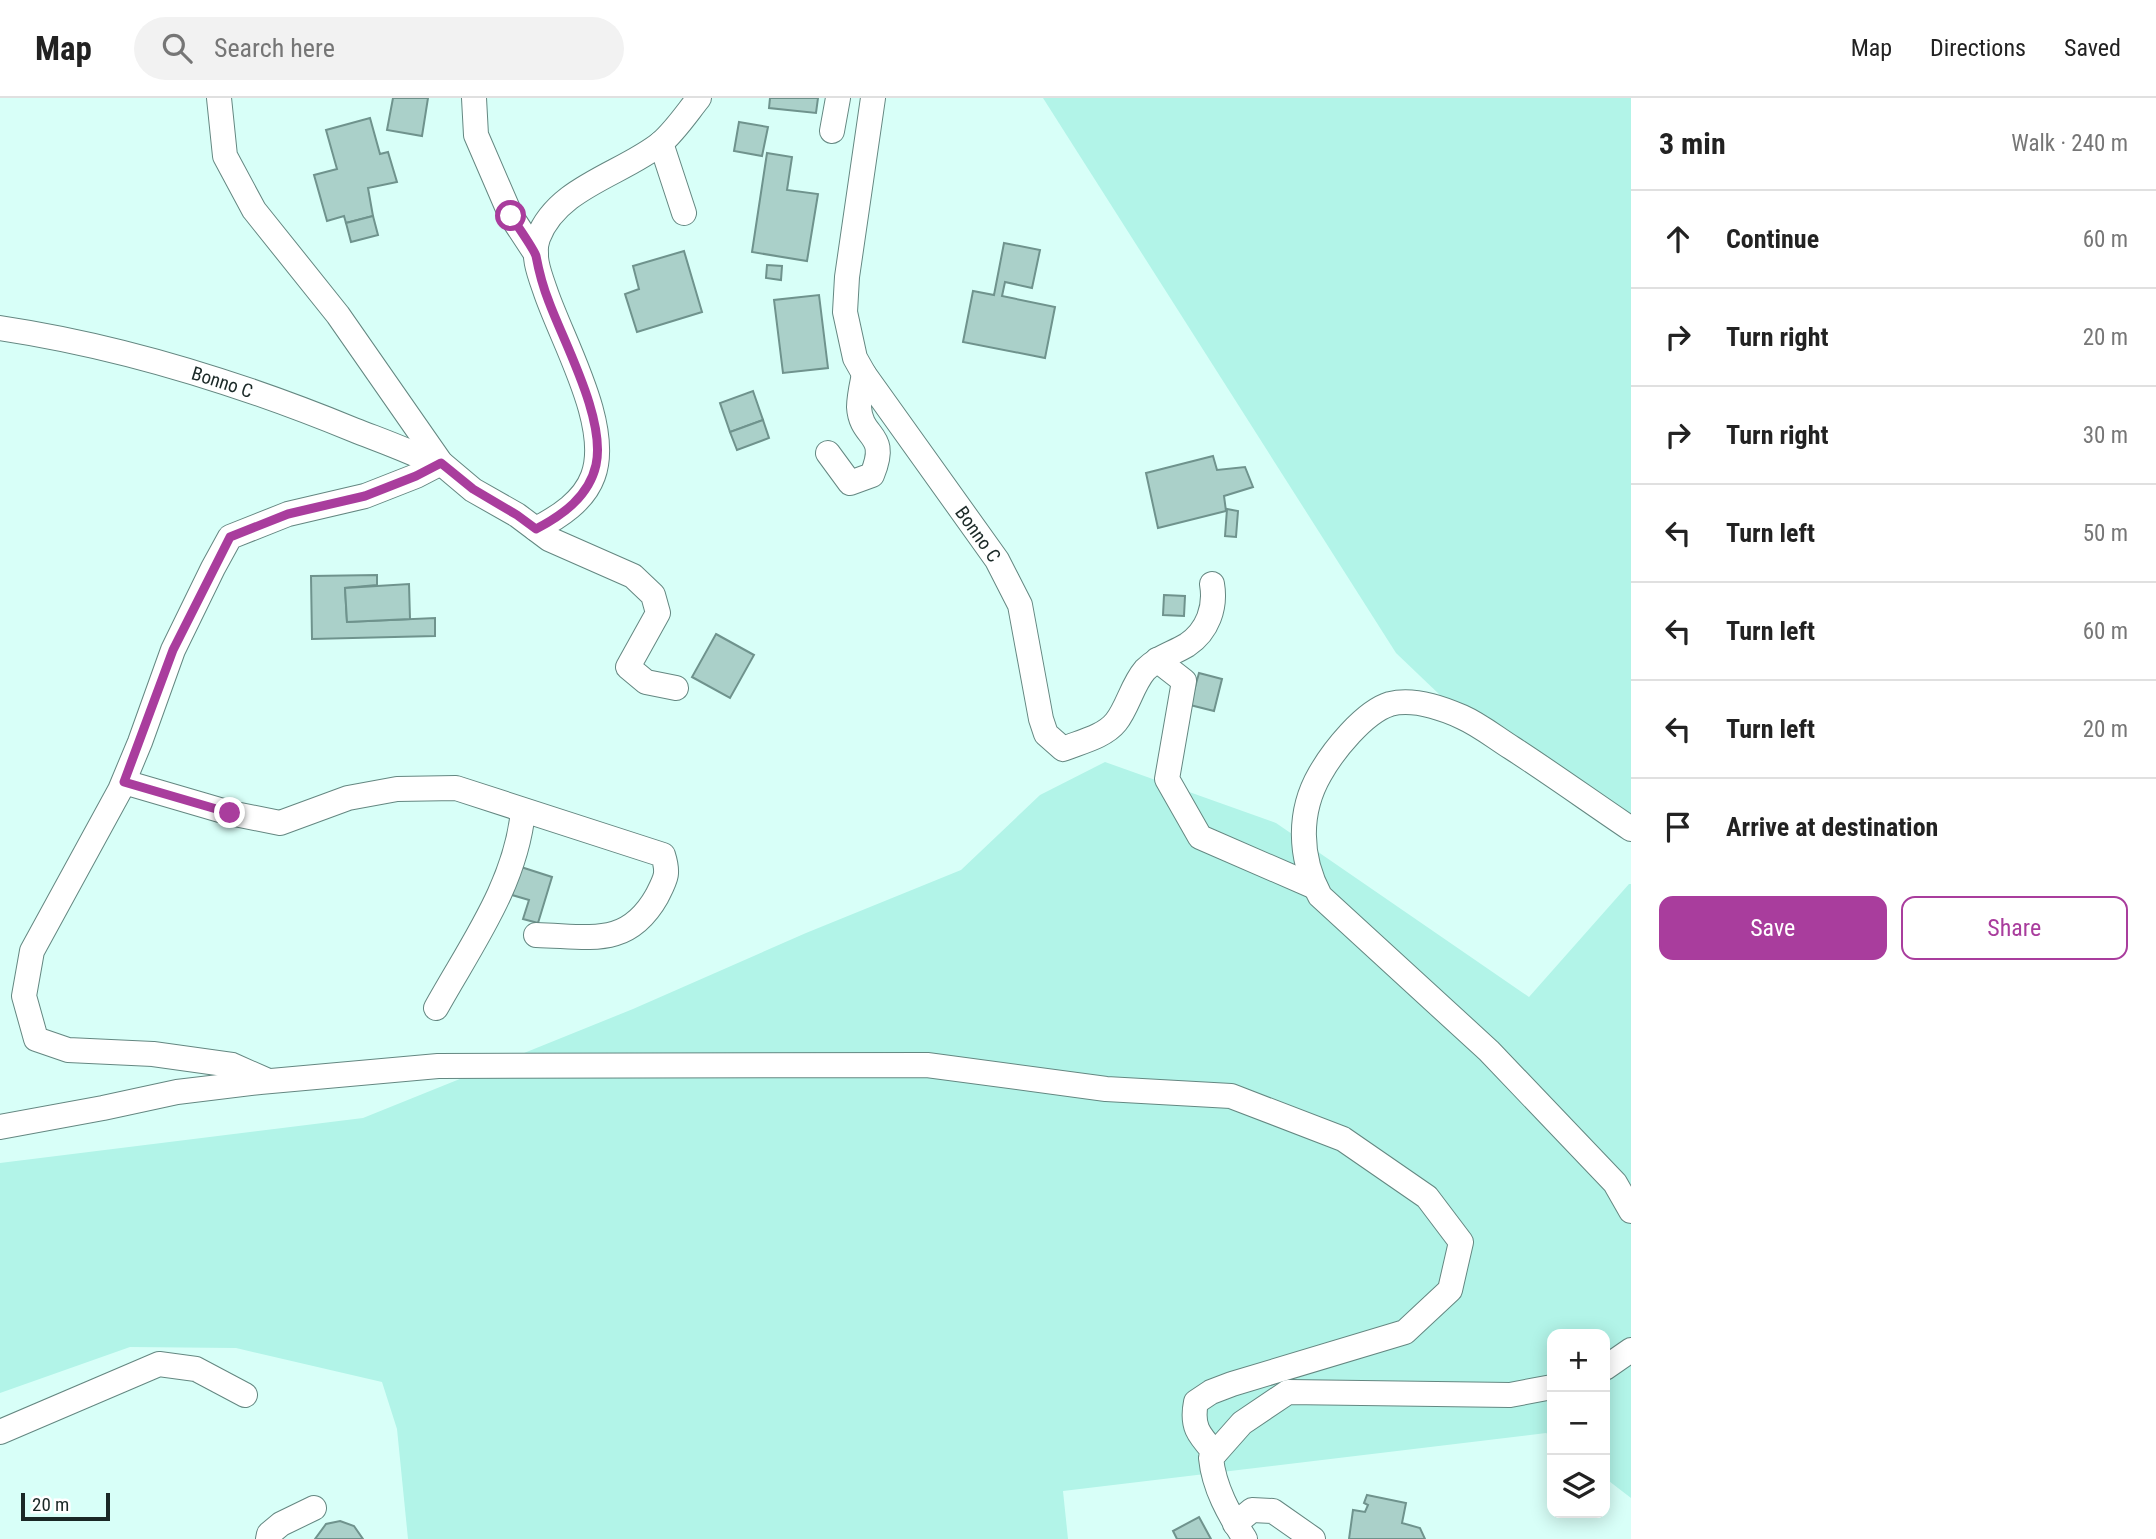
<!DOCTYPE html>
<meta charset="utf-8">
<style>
body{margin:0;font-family:"Roboto Condensed",sans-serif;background:#f2f2f2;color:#222}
.controls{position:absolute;right:21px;bottom:21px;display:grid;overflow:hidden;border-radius:14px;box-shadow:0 4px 18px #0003}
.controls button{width:63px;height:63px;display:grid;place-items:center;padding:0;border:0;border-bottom:2px solid #e0e0e0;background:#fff;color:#222;font:35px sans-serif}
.scale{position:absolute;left:21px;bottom:18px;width:89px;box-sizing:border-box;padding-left:7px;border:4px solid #1a2826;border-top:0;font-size:19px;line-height:24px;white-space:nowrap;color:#1a2826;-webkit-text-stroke:5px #fff;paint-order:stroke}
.stop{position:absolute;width:21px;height:21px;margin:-16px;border:5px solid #a93d9d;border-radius:50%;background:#fff}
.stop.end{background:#a93d9d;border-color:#fff;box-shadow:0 2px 7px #0008}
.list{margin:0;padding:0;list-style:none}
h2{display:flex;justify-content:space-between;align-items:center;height:91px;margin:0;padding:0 28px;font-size:30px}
h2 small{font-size:23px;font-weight:400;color:#767676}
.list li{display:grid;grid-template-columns:46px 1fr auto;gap:21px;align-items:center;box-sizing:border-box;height:98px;padding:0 28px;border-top:2px solid #e0e0e0}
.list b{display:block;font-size:26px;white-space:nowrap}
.list em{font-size:23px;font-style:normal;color:#767676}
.actions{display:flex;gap:14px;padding:21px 28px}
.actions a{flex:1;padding:16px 0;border:2px solid #a93d9d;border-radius:14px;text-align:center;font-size:24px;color:#a93d9d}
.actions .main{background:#a93d9d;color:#fff}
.icon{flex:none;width:38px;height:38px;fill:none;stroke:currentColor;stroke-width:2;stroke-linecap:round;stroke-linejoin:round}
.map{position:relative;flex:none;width:1631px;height:1441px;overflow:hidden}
header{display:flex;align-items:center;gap:42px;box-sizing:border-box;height:98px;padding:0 35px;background:#fff;border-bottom:2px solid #e0e0e0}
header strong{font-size:33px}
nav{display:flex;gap:38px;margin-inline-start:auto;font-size:24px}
.search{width:490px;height:63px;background:#f2f2f2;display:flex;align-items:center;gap:18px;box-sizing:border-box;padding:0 24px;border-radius:38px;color:#767676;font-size:26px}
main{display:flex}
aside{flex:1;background:#fff}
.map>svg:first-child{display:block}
</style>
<header>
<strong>Map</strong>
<div class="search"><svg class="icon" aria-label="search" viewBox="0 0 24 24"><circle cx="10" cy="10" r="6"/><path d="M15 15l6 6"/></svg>Search here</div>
<nav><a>Map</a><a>Directions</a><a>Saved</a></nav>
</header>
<main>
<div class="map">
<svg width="1631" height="1441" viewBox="0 0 1631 1441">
<rect width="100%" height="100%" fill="#d8fff8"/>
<!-- green -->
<g fill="#b2f4e8">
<polygon points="1043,0 1631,0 1631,726 1464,620 1396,555"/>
<polygon points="1105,664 1276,725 1529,899 1629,786 1631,786 1631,1400 1605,1380 1605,1236 1552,1236 1552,1339 1546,1335 1063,1393 1068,1441 408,1441 397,1331 382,1284 236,1250 130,1249 0,1295 0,1065 363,1020 633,911 806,835 961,772 1040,697"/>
</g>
<!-- building -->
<g fill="#aad0c9" stroke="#6f938d" stroke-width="2">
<polygon points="393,0 428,0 422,38 387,32"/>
<polygon points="770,0 818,0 816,15 769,10"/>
<polygon points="370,20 380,56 388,54 397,84 368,90 373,118 346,125 344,118 327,123 314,77 337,71 326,32"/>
<polygon points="739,24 768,29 762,58 734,53"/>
<polygon points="767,55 792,59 787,92 818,96 807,163 752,154"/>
<polygon points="373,118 378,137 351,144 346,125"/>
<polygon points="1004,145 1040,152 1032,190 1005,184 1002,198 1055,209 1045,260 963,244 973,193 994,197"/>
<polygon points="684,153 702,214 637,234 625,196 639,191 633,168"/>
<polygon points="767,167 782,168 781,182 766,180"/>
<polygon points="819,197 828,270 783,275 774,202"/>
<polygon points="753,293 763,322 730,334 720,305"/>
<polygon points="763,322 769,340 737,352 730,334"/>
<polygon points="1213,358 1217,372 1245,369 1253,389 1224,398 1226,413 1158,430 1146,375"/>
<polygon points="1227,411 1238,413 1236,439 1225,438"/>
<polygon points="377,477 377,487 345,490 347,524 435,520 435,538 312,541 311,478"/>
<polygon points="409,486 410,521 347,524 345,490"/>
<polygon points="1164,497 1185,498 1184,518 1163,517"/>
<polygon points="716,536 754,557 730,600 692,579"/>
<polygon points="1199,575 1222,581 1214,613 1190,607"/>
<polygon points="521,769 552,779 538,825 523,821 529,802 512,797"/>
<polygon points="1367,1397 1406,1405 1402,1425 1420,1430 1425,1441 1349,1441 1353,1412 1365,1414 1368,1407 1364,1405"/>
<polygon points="1199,1419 1211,1441 1177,1441 1173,1433"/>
<polygon points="340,1423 354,1428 363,1441 315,1441 326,1426"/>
</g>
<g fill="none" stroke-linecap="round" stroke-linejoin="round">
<defs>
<g id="street">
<polyline points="219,0 225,58 254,112 338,217 441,365 473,392 517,417 549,441 633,478 653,497 658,515 628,569 646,584 676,590"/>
<polyline points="474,0 476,37 511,118 536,156"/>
<path id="s1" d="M873,0L847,179L845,214L855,260L864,276L997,462L1020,507L1041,621L1046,636L1063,651C1080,644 1104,639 1116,624C1128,609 1132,587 1145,572C1158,559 1172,556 1187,547C1208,533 1216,509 1212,486"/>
<polyline points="832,33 838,0"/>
<polyline points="661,45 684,115"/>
<path id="s2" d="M0,230C120,248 242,286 354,332C382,343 411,353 438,367"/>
<path d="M828,355L850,385L872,377C890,334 861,342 859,309C859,299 862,286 864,276"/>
<path d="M536,431C559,419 584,403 593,378C612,327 561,241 545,192C539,175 532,157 538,140C557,89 623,76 661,45C675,33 687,15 699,0"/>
<polyline points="1157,562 1184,583 1167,681 1200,739 1315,789"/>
<path d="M124,684L230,715L280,725L348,700L397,691L456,690L663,757C669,776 666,780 657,798C627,851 589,838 536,837"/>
<path d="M1631,731C1591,704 1552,676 1512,650C1496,640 1480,627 1462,619C1442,610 1413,600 1390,606C1364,614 1333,653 1320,676C1298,714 1299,759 1320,798L1489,953L1615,1085L1631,1113"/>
<path d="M436,910C471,847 516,786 523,713"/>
<polyline points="266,982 232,967 153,956 68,952 36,941 24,898 32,853 120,692 140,644 173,552 213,470 230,439 288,416 365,398 416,378 441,365"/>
<path d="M0,1029L103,1010L177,994L260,984L438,968L927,967L1106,991L1231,998L1343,1041L1427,1099L1461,1144L1450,1192L1405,1234L1232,1286L1211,1294L1196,1304C1191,1329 1199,1337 1215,1355"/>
<polyline points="1605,1270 1631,1252"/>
<polyline points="0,1334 159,1266 196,1271 245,1297"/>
<polyline points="1235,1426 1252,1412 1273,1413 1313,1441"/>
<polyline points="268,1441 269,1436 281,1426 314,1410"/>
<path d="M1245,1441C1229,1416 1214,1390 1211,1360L1242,1325L1288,1294L1510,1297L1552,1289"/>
</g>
</defs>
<!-- street casing -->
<use href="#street" stroke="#648781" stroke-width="26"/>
<!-- street -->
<use href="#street" stroke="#fff" stroke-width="24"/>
</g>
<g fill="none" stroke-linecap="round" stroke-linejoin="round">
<!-- route -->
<path stroke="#a93d9d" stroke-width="9" d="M230,715L124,684L173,552L230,439L288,416L365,398L416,378L441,365L473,391L517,417L536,431C563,417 589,398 596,367C606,322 565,247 549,204C543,189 539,174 536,158C534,151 516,126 511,118"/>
</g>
<g text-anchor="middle" stroke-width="5" stroke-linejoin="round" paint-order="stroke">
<!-- street labels -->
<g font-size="19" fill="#1a2826" stroke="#fff">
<text dy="7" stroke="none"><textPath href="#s2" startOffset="229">Bonno C</textPath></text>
<text dy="7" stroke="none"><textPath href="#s1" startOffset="478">Bonno C</textPath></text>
</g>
</g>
</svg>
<div class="controls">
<button>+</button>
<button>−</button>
<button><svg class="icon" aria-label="layers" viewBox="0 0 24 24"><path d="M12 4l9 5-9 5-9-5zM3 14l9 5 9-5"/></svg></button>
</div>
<div class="scale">20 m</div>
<div class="stop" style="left:511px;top:118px"></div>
<div class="stop end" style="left:230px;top:715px"></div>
</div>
<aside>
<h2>3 min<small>Walk · 240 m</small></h2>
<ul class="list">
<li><svg class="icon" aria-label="ahead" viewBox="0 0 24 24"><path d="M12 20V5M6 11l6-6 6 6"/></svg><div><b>Continue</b></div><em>60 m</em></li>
<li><svg class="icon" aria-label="right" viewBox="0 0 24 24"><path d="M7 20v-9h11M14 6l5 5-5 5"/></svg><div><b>Turn right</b></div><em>20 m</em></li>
<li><svg class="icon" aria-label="right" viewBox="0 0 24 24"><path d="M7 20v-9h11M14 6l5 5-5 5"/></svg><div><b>Turn right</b></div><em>30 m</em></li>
<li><svg class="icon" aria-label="left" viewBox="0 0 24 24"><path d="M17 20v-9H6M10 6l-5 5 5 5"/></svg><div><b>Turn left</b></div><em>50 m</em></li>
<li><svg class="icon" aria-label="left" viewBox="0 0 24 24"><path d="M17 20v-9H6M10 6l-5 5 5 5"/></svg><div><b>Turn left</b></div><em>60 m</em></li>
<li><svg class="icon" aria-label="left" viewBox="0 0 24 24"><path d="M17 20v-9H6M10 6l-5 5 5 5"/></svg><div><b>Turn left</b></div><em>20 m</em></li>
<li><svg class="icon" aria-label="arrive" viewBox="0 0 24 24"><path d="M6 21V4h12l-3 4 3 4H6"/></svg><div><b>Arrive at destination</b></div></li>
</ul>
<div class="actions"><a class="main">Save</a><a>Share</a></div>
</aside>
</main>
